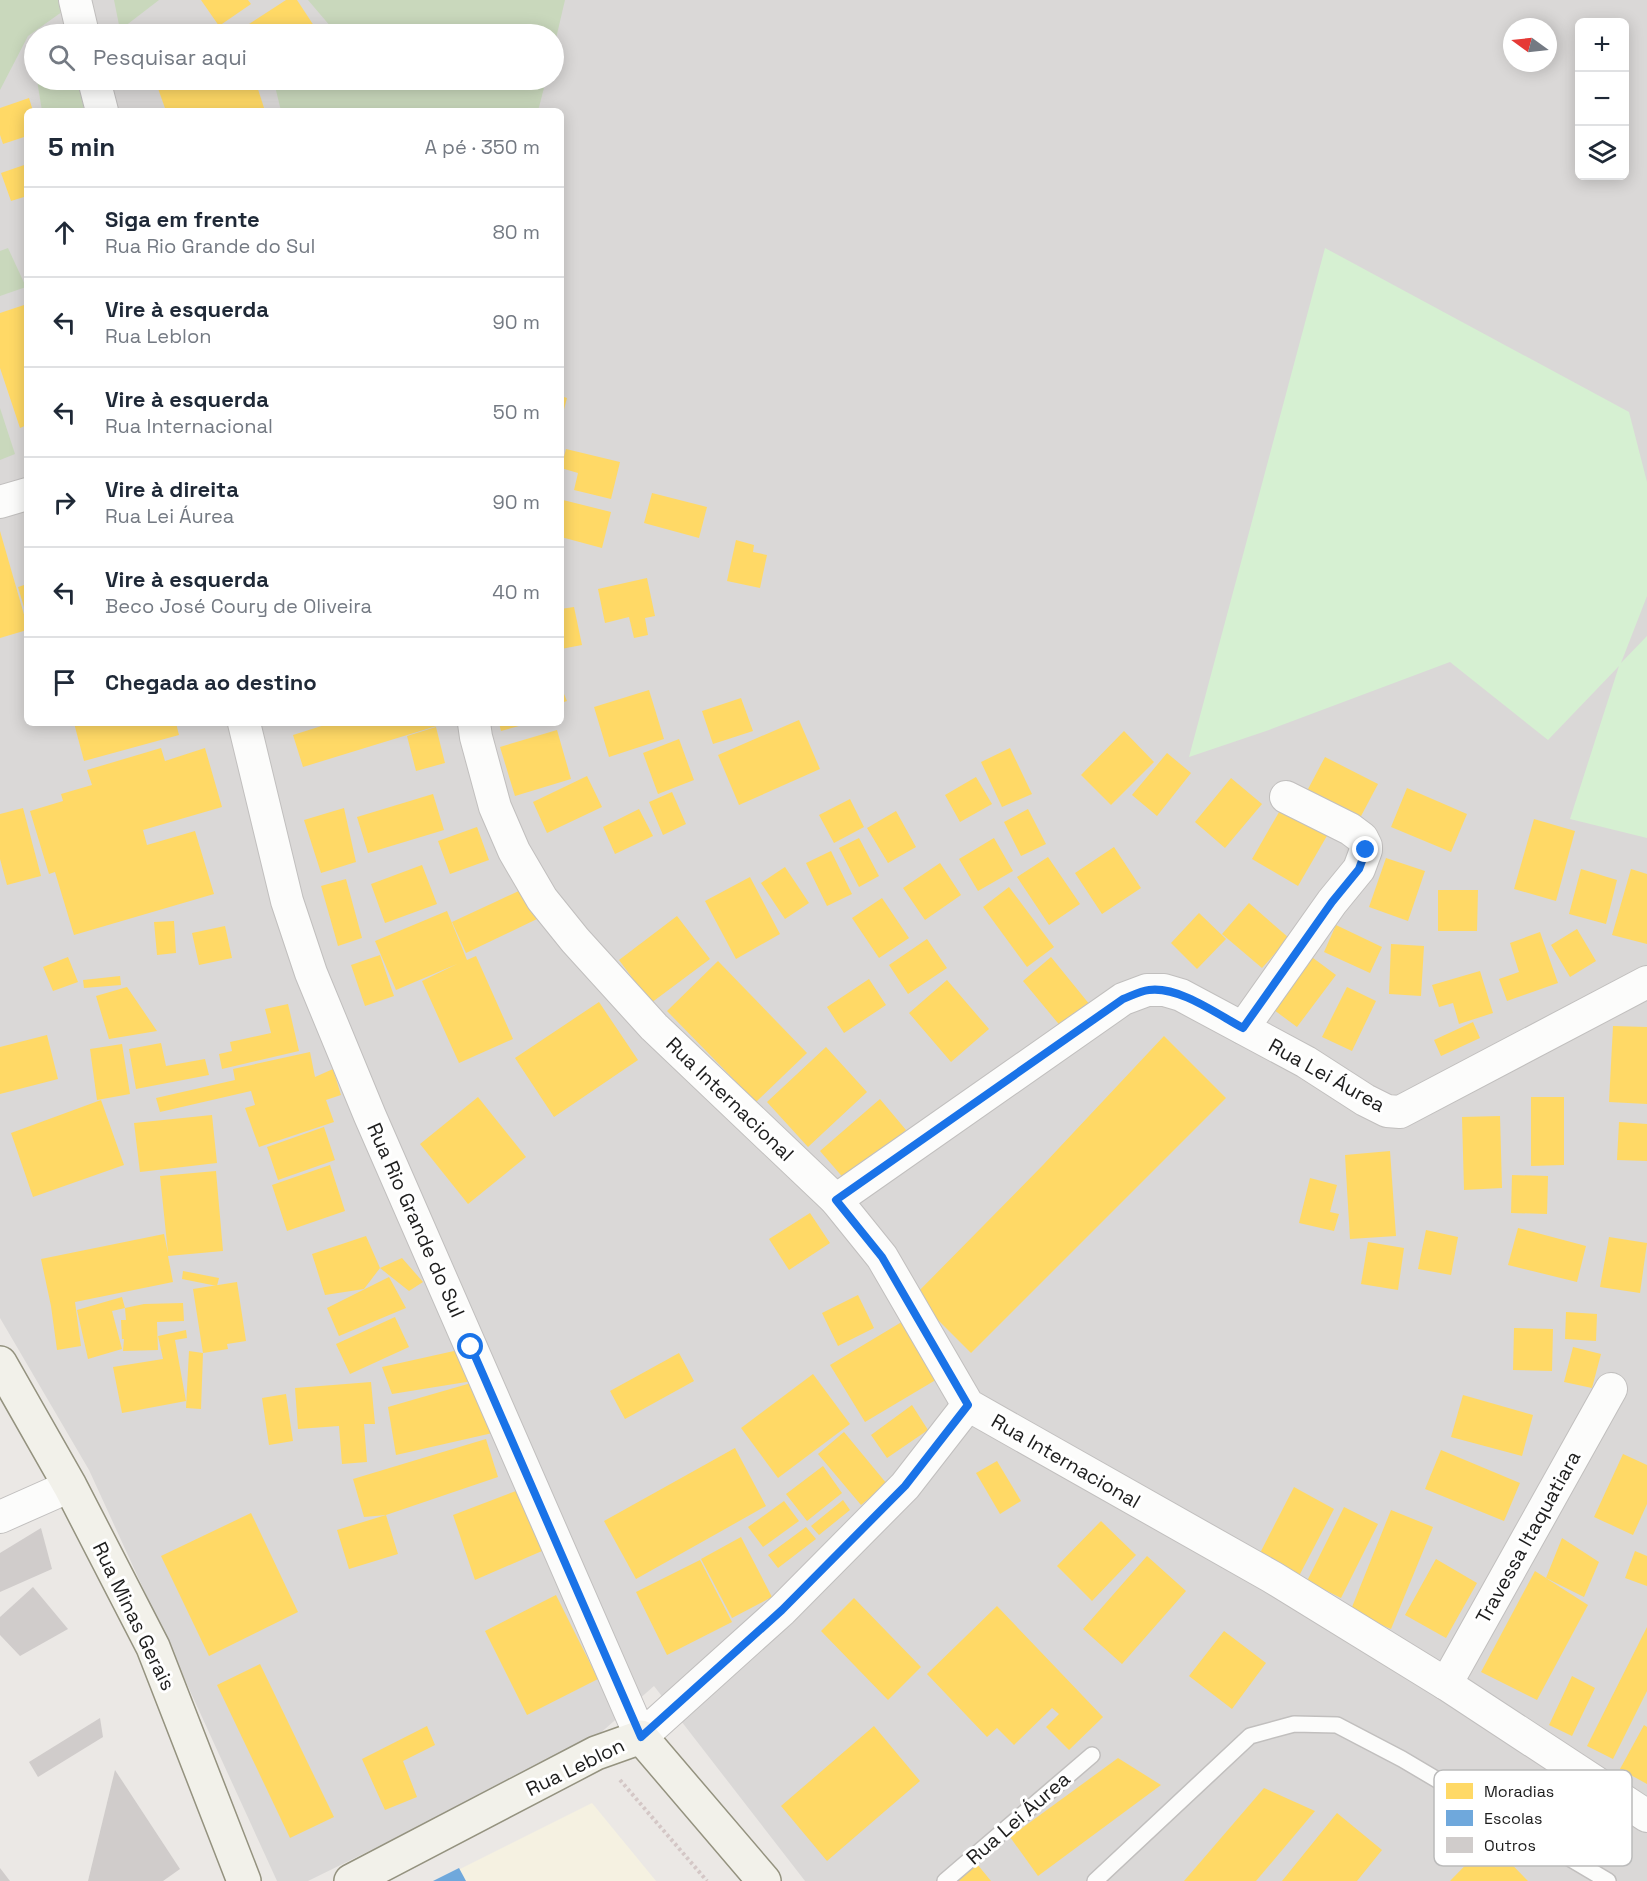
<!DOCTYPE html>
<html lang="pt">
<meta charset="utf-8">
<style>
body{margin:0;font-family:"Space Grotesk",sans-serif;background:#f2f2f3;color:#1f2937}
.controls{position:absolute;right:18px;top:18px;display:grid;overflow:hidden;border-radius:9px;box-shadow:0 3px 15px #0003}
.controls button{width:54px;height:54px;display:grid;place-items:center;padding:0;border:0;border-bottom:2px solid #e0e1e3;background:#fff;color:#1f2937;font:30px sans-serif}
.compass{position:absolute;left:1503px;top:18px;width:54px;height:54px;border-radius:50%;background:#fff;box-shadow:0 3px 15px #0003;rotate:285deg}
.stop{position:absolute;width:18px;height:18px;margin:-14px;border:4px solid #1a73e8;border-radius:50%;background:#fff}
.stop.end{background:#1a73e8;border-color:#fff;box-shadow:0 2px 6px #0008}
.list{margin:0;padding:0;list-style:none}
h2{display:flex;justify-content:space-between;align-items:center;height:78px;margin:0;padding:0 24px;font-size:26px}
h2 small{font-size:20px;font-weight:400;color:#747a83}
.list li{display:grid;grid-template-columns:39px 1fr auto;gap:18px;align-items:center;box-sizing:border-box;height:90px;padding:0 24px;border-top:2px solid #e0e1e3}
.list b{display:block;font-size:22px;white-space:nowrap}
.list p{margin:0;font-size:20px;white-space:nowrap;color:#747a83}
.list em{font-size:20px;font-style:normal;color:#747a83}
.icon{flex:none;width:33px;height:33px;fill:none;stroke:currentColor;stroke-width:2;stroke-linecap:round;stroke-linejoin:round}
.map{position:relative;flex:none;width:1647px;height:1881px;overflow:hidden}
.search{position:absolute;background:#fff;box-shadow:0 3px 15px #0003;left:24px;top:24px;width:540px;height:66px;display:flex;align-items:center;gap:15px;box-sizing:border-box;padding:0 21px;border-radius:33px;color:#747a83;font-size:22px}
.panel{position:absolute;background:#fff;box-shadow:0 3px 15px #0003;left:24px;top:108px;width:540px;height:618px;border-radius:9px}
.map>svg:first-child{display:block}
</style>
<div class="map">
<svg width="1647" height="1881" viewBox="0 0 1647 1881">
<rect width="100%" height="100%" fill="#ebe8e5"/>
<!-- residential -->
<path fill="#dad8d7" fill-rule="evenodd" d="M0,0H1647V1881H805L654,1686L589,1743L308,1881H277L89,1470L0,1318ZM1580,22H1624V176H1580ZM1512,27H1548V63H1512ZM34,34H554V80H34ZM27,111H561V723H27Z"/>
<!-- education -->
<polygon fill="#f5f1e1" points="592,1803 656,1881 436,1881"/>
<!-- forest -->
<g fill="#c9d8bc">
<polygon points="0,0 59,0 66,9 28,36 0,90"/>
<polygon points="114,0 159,0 120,30"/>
<polygon points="308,0 565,0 554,47 554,34 337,34"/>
<polygon points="37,80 79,80 84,111 42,111"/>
<polygon points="284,80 546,80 538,111 281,111 275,86"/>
<polygon points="8,248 26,287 0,296 0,251"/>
<polygon points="0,408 15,454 0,460"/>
</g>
<!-- park -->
<polygon fill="#d6f0d2" points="1325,248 1629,412 1647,482 1647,596 1621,663 1647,636 1647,838 1570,819 1619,666 1548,740 1450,662 1269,730 1189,757"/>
<!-- homes -->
<g fill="#ffd966">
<polygon points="201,0 248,0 251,4 219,26"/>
<polygon points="286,0 297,0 318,32 315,34 252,34 246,26"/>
<polygon points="155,80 255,80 265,111 166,111"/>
<polygon points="29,98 33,111 27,111 27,136 3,144 0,135 0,108"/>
<polygon points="27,164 27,196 11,201 1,173"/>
<polygon points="27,304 27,425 20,428 0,368 0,313"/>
<polygon points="561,396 567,398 562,417 561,417"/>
<polygon points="566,449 620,462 611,499 574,490 578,473 561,468"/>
<polygon points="652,493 707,507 699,538 644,523"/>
<polygon points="563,500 611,512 602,548 561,537 561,509"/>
<polygon points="0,531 27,625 27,630 0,638"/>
<polygon points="736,540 754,545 753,552 767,555 760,588 727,581"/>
<polygon points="647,578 655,616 645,618 648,635 634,638 629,617 605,623 598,589"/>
<polygon points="27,584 27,614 26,614 18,587"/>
<polygon points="574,607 582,645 561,649 561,609"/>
<polygon points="561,687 567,701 561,703"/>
<polygon points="649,690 664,739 609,757 594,707"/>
<polygon points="741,698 753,731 713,744 702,711"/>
<polygon points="799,720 820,769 739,805 718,755"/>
<polygon points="74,723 176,723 179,735 84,761"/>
<polygon points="331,723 442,723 443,724 303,767 293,735"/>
<polygon points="499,723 525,723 526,724 501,731"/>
<polygon points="436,727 445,763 416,771 407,736"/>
<polygon points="557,730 571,779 515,796 500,747"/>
<polygon points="1124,731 1154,762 1111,805 1081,775"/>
<polygon points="679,739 694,780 658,794 643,753"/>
<polygon points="161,748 165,761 205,748 222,807 143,830 147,845 195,831 214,894 74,935 55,872 49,874 30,811 63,801 61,794 92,785 87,770"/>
<polygon points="1010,748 1032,794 1002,807 981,762"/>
<polygon points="1167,753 1191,773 1157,816 1132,795"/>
<polygon points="1325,757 1378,784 1360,818 1307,791"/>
<polygon points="587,776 602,807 547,833 533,802"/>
<polygon points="976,777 992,804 960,822 945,795"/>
<polygon points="1231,778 1262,804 1225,848 1195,822"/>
<polygon points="1407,788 1467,814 1451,852 1391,827"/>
<polygon points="672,792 686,824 663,835 649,802"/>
<polygon points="433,794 444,830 368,853 357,817"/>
<polygon points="850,799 864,827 834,843 819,815"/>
<polygon points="1282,807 1328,834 1298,886 1252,859"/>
<polygon points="23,808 41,876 7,885 0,859 0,814"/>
<polygon points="344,808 356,862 321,873 304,820"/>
<polygon points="639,809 653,836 615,854 603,827"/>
<polygon points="1028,809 1046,844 1021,856 1004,822"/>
<polygon points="896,811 916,847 888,863 867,828"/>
<polygon points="1534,819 1575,831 1556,901 1514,889"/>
<polygon points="477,827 489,860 450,874 438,841"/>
<polygon points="859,838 879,876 859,887 839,848"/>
<polygon points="994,838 1013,871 978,891 959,859"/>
<polygon points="1114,847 1141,888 1102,914 1075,873"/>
<polygon points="831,851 852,894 827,906 806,863"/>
<polygon points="1048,857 1080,904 1049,925 1017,877"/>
<polygon points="1386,858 1425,871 1408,921 1369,907"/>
<polygon points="940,863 961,895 925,920 903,888"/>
<polygon points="422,865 437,904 385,923 371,884"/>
<polygon points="785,867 809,903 785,919 761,883"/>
<polygon points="1581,869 1617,880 1606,924 1569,914"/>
<polygon points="1631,869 1647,874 1647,944 1612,935"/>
<polygon points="750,877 780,934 736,959 705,901"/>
<polygon points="346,879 362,938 338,946 321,886"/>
<polygon points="1009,887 1054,947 1027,967 983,907"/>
<polygon points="523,889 537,919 466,953 452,922"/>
<polygon points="1438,890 1478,890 1477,931 1438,931"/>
<polygon points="882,898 909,938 879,958 852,918"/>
<polygon points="1249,903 1289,938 1262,968 1222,934"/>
<polygon points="447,911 467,960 476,956 513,1039 459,1063 422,981 457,964 396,990 375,941"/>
<polygon points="1199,913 1226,939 1197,969 1171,943"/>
<polygon points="677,916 710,959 651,1003 619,960"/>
<polygon points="174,921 176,953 157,955 154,922"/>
<polygon points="1336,925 1382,947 1370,973 1324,952"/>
<polygon points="225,926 232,958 199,965 192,933"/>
<polygon points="1577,929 1596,961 1570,977 1551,945"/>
<polygon points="1540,932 1558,983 1507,1001 1499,979 1519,972 1510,943"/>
<polygon points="927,939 947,968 908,994 889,965"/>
<polygon points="1391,944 1424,946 1421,996 1389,994"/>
<polygon points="380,955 394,996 365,1006 351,965"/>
<polygon points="1309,955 1336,975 1297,1027 1270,1007"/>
<polygon points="68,957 78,982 53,991 43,967"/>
<polygon points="1051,957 1090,1005 1062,1028 1023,981"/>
<polygon points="718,961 807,1053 756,1102 667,1011"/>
<polygon points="1480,971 1493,1013 1459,1024 1453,1003 1439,1007 1432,985"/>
<polygon points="120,976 121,985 84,988 83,980"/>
<polygon points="869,979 886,1005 844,1033 827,1007"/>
<polygon points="947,980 989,1029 951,1062 909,1013"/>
<polygon points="127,987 157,1031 109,1039 96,996"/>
<polygon points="1347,987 1376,1001 1352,1051 1322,1037"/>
<polygon points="599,1002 638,1060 554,1117 515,1058"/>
<polygon points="288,1004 299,1051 222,1069 219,1054 232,1051 230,1042 271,1033 265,1009"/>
<polygon points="1473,1022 1480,1038 1441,1056 1434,1040"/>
<polygon points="1613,1026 1647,1027 1647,1104 1609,1102"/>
<polygon points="47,1035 58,1079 0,1094 0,1047"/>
<polygon points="1164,1036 1226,1098 971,1353 914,1296 1043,1165"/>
<polygon points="161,1043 166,1066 205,1059 209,1075 136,1089 129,1049"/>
<polygon points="122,1044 130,1094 97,1100 90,1049"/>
<polygon points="826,1047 867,1092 808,1147 767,1102"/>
<polygon points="310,1052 315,1077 333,1069 341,1095 326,1100 334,1122 259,1147 245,1108 255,1105 251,1091 160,1112 156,1098 235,1080 233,1069"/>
<polygon points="478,1097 526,1157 468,1204 420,1144"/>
<polygon points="1531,1097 1564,1097 1564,1165 1531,1166"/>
<polygon points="880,1099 906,1130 846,1181 820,1151"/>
<polygon points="101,1100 124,1165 33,1197 11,1133"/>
<polygon points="212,1115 217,1163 140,1172 134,1123"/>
<polygon points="1500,1116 1502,1188 1464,1190 1462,1117"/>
<polygon points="1619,1122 1647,1124 1647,1161 1617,1160"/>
<polygon points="324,1127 335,1160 278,1180 267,1147"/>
<polygon points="1390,1151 1396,1236 1350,1239 1345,1155"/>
<polygon points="330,1165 345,1211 287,1231 272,1185"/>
<polygon points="216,1171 223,1251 168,1256 173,1282 75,1302 81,1346 57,1350 51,1306 41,1259 164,1234 168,1253 160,1176"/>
<polygon points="1512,1175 1548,1176 1547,1214 1511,1213"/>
<polygon points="1310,1178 1337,1185 1330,1212 1339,1214 1334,1231 1299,1223"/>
<polygon points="810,1213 830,1243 789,1270 769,1239"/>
<polygon points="1518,1228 1586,1246 1577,1282 1508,1265"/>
<polygon points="1426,1230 1458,1237 1451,1275 1418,1269"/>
<polygon points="366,1236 380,1268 364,1289 325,1295 312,1254"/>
<polygon points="1609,1237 1647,1243 1640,1293 1600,1287"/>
<polygon points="1368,1242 1404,1248 1398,1290 1361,1284"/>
<polygon points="402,1258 423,1282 409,1291 380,1268"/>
<polygon points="183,1271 219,1278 217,1286 182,1279"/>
<polygon points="389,1277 406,1308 339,1336 327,1308"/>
<polygon points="237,1282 246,1341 227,1344 228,1349 203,1353 193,1289"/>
<polygon points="858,1295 874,1328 838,1346 822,1313"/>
<polygon points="122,1297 125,1308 112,1311 122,1349 88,1359 77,1310"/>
<polygon points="183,1303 184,1321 157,1322 158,1350 123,1351 124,1339 122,1339 121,1320 126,1320 125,1308 144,1304"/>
<polygon points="1566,1312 1597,1314 1596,1341 1565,1339"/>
<polygon points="395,1317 409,1347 350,1374 336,1344"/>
<polygon points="905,1320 939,1378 865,1422 830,1365"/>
<polygon points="1514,1328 1553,1329 1552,1371 1513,1370"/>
<polygon points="186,1330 187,1338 175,1340 186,1401 122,1413 113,1367 163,1359 158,1336"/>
<polygon points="472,1347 485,1379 392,1394 382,1367"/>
<polygon points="1573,1347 1601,1354 1592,1388 1564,1382"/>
<polygon points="189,1351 203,1353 201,1409 186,1408"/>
<polygon points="679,1353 694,1381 625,1419 610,1391"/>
<polygon points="813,1374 850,1424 778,1478 741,1428"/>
<polygon points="485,1379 497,1432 396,1455 388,1407"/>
<polygon points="371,1382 375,1424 364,1424 367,1462 342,1464 339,1426 298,1429 295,1388"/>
<polygon points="286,1394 293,1441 269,1445 262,1398"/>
<polygon points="1463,1395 1533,1415 1522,1456 1451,1437"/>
<polygon points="912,1405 928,1430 887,1458 871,1435"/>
<polygon points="844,1432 887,1484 861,1505 818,1454"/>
<polygon points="486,1439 498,1477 386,1515 364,1517 353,1479"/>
<polygon points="735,1448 766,1506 636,1579 604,1521"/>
<polygon points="1441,1450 1520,1483 1504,1521 1425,1489"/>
<polygon points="1623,1454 1647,1465 1647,1504 1633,1535 1594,1517"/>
<polygon points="997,1461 1021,1501 1000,1514 976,1473"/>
<polygon points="823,1466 842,1493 807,1521 786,1494"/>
<polygon points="529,1486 549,1548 475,1580 453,1515"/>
<polygon points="1294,1487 1334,1509 1299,1576 1259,1555"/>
<polygon points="843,1500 850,1510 819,1535 811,1526"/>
<polygon points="784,1501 799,1521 763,1547 748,1527"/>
<polygon points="1344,1507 1378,1524 1341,1598 1307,1581"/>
<polygon points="1391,1510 1433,1527 1391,1629 1350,1612"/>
<polygon points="251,1513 298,1612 209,1656 161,1556"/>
<polygon points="386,1515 398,1554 349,1569 337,1530"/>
<polygon points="1101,1521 1136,1555 1092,1601 1057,1566"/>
<polygon points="806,1527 816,1539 778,1568 768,1555"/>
<polygon points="741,1537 772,1597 732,1618 701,1559"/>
<polygon points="1562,1538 1599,1562 1584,1597 1546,1578"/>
<polygon points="1635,1551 1647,1556 1647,1586 1625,1578"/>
<polygon points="1147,1556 1186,1591 1122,1664 1083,1629"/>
<polygon points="1436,1559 1477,1583 1446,1638 1405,1615"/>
<polygon points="700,1560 732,1622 667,1655 636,1592"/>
<polygon points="1535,1571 1588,1605 1537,1700 1481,1672"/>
<polygon points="556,1595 598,1679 527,1715 485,1631"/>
<polygon points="854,1598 921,1667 888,1700 821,1631"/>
<polygon points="997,1606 1103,1717 1069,1750 1046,1727 1059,1714 1052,1708 1014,1745 997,1728 987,1737 927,1674"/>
<polygon points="1647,1627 1647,1691 1613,1759 1587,1746"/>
<polygon points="1224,1631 1266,1663 1232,1709 1189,1676"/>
<polygon points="260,1664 334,1817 290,1838 217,1685"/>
<polygon points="1572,1676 1595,1688 1572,1736 1549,1725"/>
<polygon points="1644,1725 1647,1727 1647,1784 1620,1769"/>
<polygon points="427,1726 435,1745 403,1761 417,1797 385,1810 362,1759"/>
<polygon points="874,1726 920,1781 827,1861 781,1806"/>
<polygon points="1118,1758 1161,1785 1038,1876 1010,1837"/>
<polygon points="1264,1788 1315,1811 1256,1881 1184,1881"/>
<polygon points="1337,1813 1382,1850 1357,1881 1282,1881"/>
<polygon points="1489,1841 1528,1881 1450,1881"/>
<polygon points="977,1864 991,1881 958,1881"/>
</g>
<!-- schools -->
<polygon fill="#6fa8dc" points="459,1868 466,1881 433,1881"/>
<!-- building -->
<g fill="#d0cccb">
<polygon points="41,1528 52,1569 0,1592 0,1553"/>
<polygon points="33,1587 68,1629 20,1656 0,1635 0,1617"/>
<polygon points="100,1718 103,1737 38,1777 29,1762"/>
<polygon points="115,1770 180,1869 163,1881 88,1881"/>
<polygon points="0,1868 10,1881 0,1881"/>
</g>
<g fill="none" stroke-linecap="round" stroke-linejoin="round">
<defs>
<g id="lane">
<polyline points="945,1881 1092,1755"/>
<polyline points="1095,1881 1250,1736 1294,1724 1337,1725 1402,1759 1608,1881"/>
</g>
<g id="street">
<polyline points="75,0 83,34"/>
<polyline points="94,80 102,111"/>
<polyline points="0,502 27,494"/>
<polyline points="244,723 287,901 311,973 370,1116 641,1737 782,1610 905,1486 968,1405"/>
<polyline points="474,723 476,737 495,807 514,851 542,899 575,940 654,1027 836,1200 882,1257 968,1405 1272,1577 1446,1684 1647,1816"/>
<polyline points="1243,1028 1332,902 1359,869 1366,850 1366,846 1362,838 1350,829 1286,797"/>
<polyline points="836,1200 1123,999 1147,990 1164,990 1181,995 1306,1062 1365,1100 1387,1111 1400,1112 1647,982"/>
<polyline points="0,1517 70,1486"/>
<polyline points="1446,1684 1611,1389"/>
</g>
<g id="secondary">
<polyline points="0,1363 70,1486 153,1647 244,1881"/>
<polyline points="351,1881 596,1753 641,1737 764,1881"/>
</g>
</defs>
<!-- lane casing -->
<use href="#lane" stroke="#c1bfbe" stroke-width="18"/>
<!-- street casing -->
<use href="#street" stroke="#c1bfbe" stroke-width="34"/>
<!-- secondary casing -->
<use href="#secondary" stroke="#94927f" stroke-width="36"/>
<!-- path -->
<polyline stroke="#d4c7c6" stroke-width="4" stroke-dasharray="3 3" stroke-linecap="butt" points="620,1780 707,1881"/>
<!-- lane -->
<use href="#lane" stroke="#fcfcfb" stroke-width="15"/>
<!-- street -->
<use href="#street" stroke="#fcfcfb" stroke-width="32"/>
<!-- secondary -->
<use href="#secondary" stroke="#f2f1ea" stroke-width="33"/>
</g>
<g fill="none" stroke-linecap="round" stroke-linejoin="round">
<!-- route -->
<path stroke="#1a73e8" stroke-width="8" d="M471,1347L641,1737L782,1610L905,1486L968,1405L882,1257L836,1200L1123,999C1131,996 1140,991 1149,990C1179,986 1217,1014 1243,1028L1332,902L1359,869L1366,850"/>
</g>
<g text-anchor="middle" stroke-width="6" stroke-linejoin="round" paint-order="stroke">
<!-- street labels -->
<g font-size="20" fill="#1d1d1d" stroke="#fff">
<text transform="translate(1327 1075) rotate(29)" y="7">Rua Lei Áurea</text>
<text transform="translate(730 1099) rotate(44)" y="7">Rua Internacional</text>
<text transform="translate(416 1220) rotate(66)" y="7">Rua Rio Grande do Sul</text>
<text transform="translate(1066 1461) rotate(30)" y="7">Rua Internacional</text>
<text transform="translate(1528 1537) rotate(-61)" y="7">Travessa Itaquatiara</text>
<text transform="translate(134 1616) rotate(64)" y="7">Rua Minas Gerais</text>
<text transform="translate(575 1767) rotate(-26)" y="7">Rua Leblon</text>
<text transform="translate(1018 1818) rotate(-41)" y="7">Rua Lei Áurea</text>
</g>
</g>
<!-- legend -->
<rect x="1434" y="1770" width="198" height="96" rx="9" fill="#fff" stroke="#bbb" stroke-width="1.5"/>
<rect x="1446" y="1783" width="27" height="16" fill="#ffd966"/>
<rect x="1446" y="1810" width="27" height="16" fill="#6fa8dc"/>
<rect x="1446" y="1837" width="27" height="16" fill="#d0cccb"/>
<g font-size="16" fill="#1d1d1d">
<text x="1484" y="1797">Moradias</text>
<text x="1484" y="1824">Escolas</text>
<text x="1484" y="1851">Outros</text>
</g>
</svg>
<div class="controls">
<button>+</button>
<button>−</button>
<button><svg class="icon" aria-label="layers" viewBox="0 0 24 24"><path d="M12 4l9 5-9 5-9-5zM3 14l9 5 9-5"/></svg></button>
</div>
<svg class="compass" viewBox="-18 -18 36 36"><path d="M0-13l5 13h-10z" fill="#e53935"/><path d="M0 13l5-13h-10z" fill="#747a83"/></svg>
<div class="stop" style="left:471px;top:1347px"></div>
<div class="stop end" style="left:1366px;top:850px"></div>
<div class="search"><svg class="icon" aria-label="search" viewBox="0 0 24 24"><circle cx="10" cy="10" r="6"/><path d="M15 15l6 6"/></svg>Pesquisar aqui</div>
<section class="panel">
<h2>5 min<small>A pé · 350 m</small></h2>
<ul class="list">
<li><svg class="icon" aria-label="ahead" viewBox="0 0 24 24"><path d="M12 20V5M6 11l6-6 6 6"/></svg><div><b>Siga em frente</b><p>Rua Rio Grande do Sul</p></div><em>80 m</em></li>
<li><svg class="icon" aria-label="left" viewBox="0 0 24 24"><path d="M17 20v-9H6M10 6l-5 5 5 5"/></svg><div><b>Vire à esquerda</b><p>Rua Leblon</p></div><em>90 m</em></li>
<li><svg class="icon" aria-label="left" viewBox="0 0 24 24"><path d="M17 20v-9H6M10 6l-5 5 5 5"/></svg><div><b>Vire à esquerda</b><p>Rua Internacional</p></div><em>50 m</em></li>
<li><svg class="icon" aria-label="right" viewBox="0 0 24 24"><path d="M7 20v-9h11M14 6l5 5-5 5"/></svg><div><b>Vire à direita</b><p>Rua Lei Áurea</p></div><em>90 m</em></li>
<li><svg class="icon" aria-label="left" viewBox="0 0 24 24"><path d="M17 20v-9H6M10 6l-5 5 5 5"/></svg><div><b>Vire à esquerda</b><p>Beco José Coury de Oliveira</p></div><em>40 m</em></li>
<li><svg class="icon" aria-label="arrive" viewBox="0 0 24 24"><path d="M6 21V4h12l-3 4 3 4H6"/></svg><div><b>Chegada ao destino</b></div></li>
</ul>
</section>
</div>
